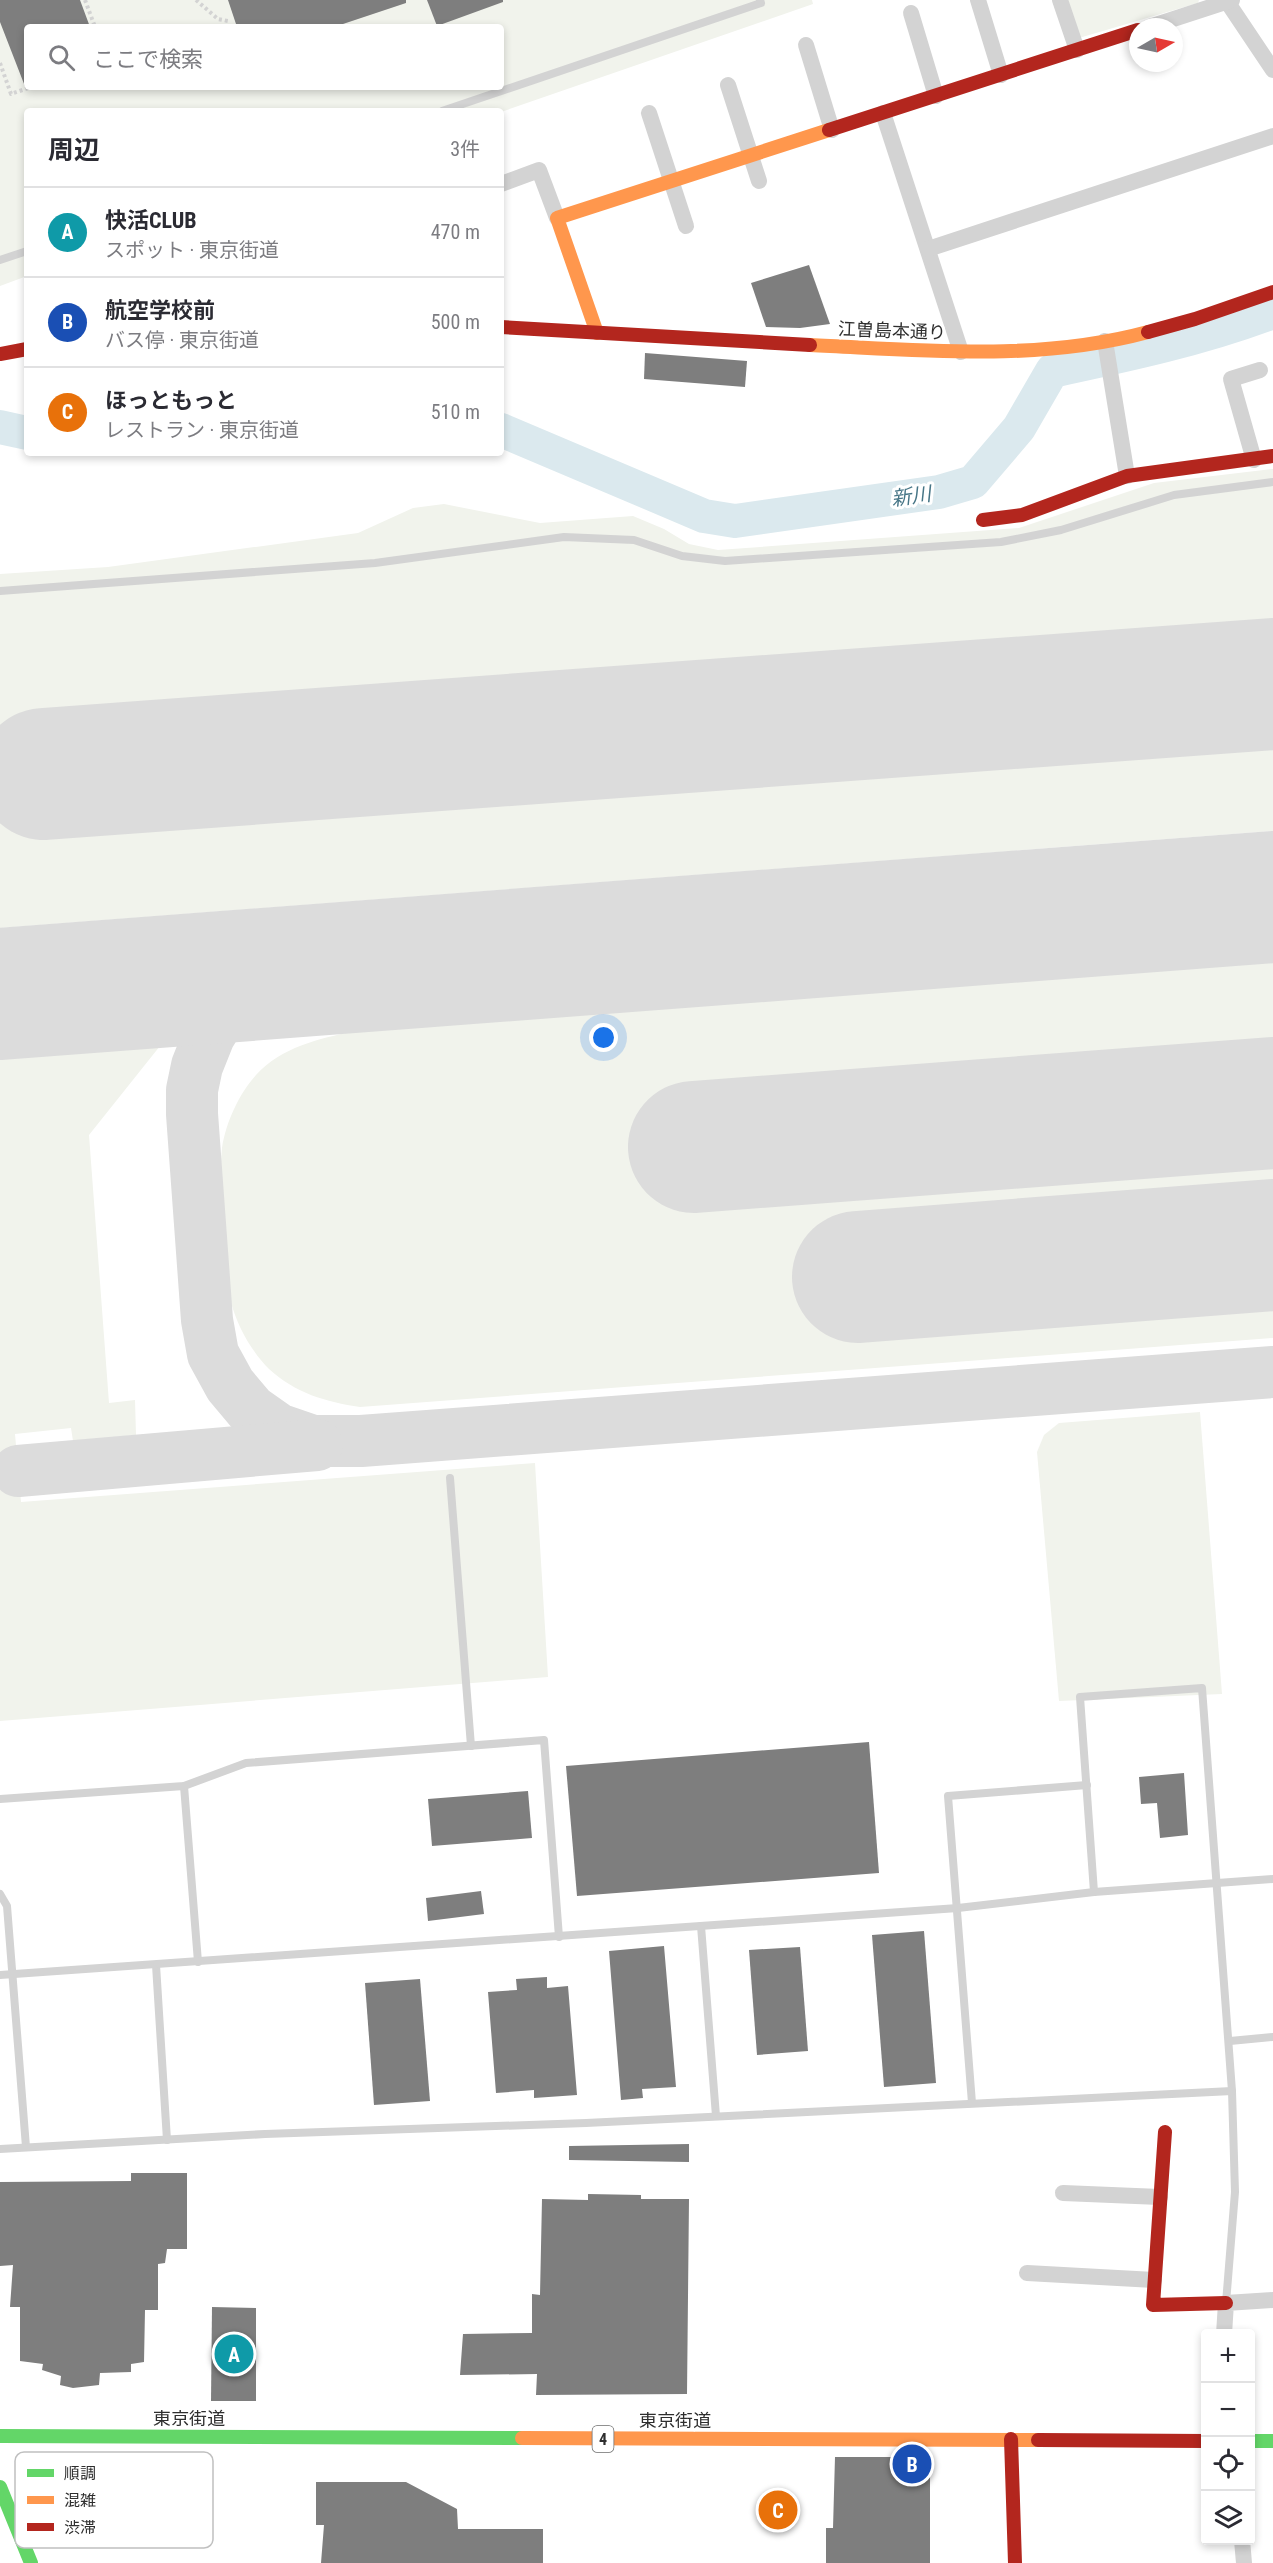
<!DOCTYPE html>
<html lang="ja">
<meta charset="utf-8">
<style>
body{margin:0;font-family:"Roboto Condensed","Noto Sans JP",sans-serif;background:#f7f7f7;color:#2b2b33}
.controls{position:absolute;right:18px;bottom:18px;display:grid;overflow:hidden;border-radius:6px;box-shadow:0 3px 9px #0003}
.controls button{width:54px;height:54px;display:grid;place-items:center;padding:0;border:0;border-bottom:2px solid #e1e1e2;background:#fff;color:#2b2b33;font:30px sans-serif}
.compass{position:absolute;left:1129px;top:18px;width:54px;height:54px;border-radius:50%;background:#fff;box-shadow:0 3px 9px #0003;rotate:81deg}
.you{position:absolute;left:604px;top:1038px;width:21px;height:21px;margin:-15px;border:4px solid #fff;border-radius:50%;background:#1a73e8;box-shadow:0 0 0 9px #1a73e833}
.badge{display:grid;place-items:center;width:39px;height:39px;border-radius:50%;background:#111827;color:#fff;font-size:20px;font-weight:700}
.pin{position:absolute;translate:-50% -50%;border:3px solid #fff;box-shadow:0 2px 6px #0006}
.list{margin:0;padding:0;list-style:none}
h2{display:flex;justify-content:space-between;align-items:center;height:78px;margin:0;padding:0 24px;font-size:26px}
h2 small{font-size:20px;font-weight:400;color:#7c7c81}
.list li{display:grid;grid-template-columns:39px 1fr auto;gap:18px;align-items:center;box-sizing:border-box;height:90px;padding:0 24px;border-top:2px solid #e1e1e2}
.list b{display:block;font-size:22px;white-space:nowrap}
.list p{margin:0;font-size:20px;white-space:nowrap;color:#7c7c81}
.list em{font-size:20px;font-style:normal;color:#7c7c81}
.icon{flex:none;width:33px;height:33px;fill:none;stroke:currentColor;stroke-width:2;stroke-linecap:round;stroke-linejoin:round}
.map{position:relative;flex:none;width:1273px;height:2563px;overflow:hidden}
.search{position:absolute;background:#fff;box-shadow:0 3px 9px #0003;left:24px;top:24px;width:480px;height:66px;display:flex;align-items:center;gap:15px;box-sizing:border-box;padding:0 21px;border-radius:6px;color:#7c7c81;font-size:22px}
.panel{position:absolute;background:#fff;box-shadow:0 3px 9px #0003;left:24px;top:108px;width:480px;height:348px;border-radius:6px}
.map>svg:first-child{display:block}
</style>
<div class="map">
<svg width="1273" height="2563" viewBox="0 0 1273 2563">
<rect width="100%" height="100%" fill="#fff"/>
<!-- green -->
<g fill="#f1f3ec" fill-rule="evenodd">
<path d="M0,0H812L813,4L501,112L27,111V276L0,286ZM27,27H501V87H27Z"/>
<polygon points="1066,0 1199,0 1198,3 1079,38"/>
<polygon points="1273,469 1273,831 0,928 0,574 108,567 358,533 413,508 444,504 540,523 633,516 664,529 689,544 718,550 1019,528 1154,483"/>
<path d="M1273,961V1338L360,1407C326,1402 295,1393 269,1369C252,1352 237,1326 231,1302C227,1287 229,1268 227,1253C225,1219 218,1182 222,1148C226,1122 239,1094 256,1075C281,1047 319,1039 354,1031Z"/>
<polygon points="160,1046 89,1135 109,1403 135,1400 136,1435 73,1441 71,1428 15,1434 21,1502 535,1463 548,1677 0,1721 0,1058"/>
<polygon points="1200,1412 1222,1694 1059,1701 1037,1452 1044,1435 1059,1423"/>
</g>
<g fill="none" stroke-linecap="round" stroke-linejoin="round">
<!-- river -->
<g stroke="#dbe9ee" stroke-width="34">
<polyline points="0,427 27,433"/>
<path d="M501,430L704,516L735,521L939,492L973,482L1019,428L1052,371C1127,355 1202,339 1273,312"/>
</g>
<!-- taxiway -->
<g stroke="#dcdcdc" stroke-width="52">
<polyline points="261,974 231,1000 209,1036 197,1066 192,1090 192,1114 207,1320 213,1354 230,1385 251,1410 278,1429 313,1441 361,1441 1273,1372"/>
<polyline points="18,1471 317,1445"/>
</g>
<!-- runway -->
<g stroke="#dcdcdc" stroke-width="132">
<polyline points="44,774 1273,684"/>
<polyline points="0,994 1273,897"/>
<polyline points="694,1147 1273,1103"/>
<polyline points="858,1277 1273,1245"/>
</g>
</g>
<!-- building -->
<g fill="#7e7e7e">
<polygon points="0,0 80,0 90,27 27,27 26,89 0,22"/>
<polygon points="228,0 406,0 406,3 334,27 237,27"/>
<polygon points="427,0 503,0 503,2 437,26"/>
<polygon points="809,265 830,324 800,328 766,327 751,283"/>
<polygon points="645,353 747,361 745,387 644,379"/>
<polygon points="869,1742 879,1873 577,1896 566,1766"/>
<polygon points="1184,1773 1188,1835 1160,1838 1157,1803 1141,1804 1139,1777"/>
<polygon points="528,1791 532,1838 432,1846 428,1799"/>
<polygon points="481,1891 484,1914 428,1921 426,1898"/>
<polygon points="924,1931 936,2083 884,2087 872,1935"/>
<polygon points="664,1946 676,2087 642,2089 643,2098 621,2100 609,1951"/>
<polygon points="800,1947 808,2051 757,2055 749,1950"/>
<polygon points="547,1977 547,1988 568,1986 577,2095 534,2098 534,2090 496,2093 488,1992 517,1990 516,1979"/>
<polygon points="420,1979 430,2101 374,2105 365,1983"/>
<polygon points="689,2144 689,2162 569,2160 569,2146"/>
<polygon points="131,2173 187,2173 187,2249 167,2249 165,2263 158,2264 158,2310 145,2310 144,2362 131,2364 131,2372 100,2373 99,2385 73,2388 60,2385 61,2376 42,2370 43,2364 20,2361 20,2307 10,2307 13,2265 0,2266 0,2182 131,2181"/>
<polygon points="588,2194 641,2195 641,2199 689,2199 687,2394 536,2395 537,2374 460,2375 463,2334 532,2333 532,2294 540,2295 542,2199 588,2200"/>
<polygon points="212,2307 256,2308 256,2401 211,2401"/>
<polygon points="835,2457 930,2457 930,2563 826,2563 826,2528 833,2528"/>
<polygon points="316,2482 406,2482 457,2509 458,2529 543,2529 543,2563 321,2563 324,2525 316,2525"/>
<polygon points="765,2496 792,2497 791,2524 764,2523"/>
</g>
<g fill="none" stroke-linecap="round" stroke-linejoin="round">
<!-- path -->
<g stroke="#d3d3d3" stroke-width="4" stroke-dasharray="3 3" stroke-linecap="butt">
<polyline points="85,0 95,27"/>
<polyline points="196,0 218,19 228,21"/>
<polyline points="0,63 11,94 31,87"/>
</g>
<!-- lane -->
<g stroke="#d3d3d3" stroke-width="8">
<polyline points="442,111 761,3 760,0"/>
<polyline points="0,260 27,251"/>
<polyline points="0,591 375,563 564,537 634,540 682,556 725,561 1001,542 1061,530 1174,495 1273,482"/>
<polyline points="450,1478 471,1746"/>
<polyline points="184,1786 198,1962"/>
<polyline points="0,1799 184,1786 246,1763 544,1740 559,1937"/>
<polyline points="1094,1892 1080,1697 1202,1688 1232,2091 1235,2192 1226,2303"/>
<polyline points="0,1894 7,1906 26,2147"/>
<polyline points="701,1926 716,2116"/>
<polyline points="156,1965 167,2140"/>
<polyline points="0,1975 958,1908 1094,1892 1273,1879"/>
<polyline points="1230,2041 1273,2037"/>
<polyline points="972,2103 948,1796 1087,1785"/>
<polyline points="0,2149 265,2134 586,2123 1232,2091"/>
</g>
<!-- street -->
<g stroke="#d3d3d3" stroke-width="16">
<polyline points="978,0 1001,75"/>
<polyline points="1060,0 1077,50"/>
<polyline points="1226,0 1273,70"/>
<polyline points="911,13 936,96"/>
<polyline points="1149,27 1232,0"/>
<polyline points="806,45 832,130"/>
<polyline points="728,85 759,181"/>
<polyline points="649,113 686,226"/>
<polyline points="883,113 961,352"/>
<polyline points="501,184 539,170 557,218"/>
<polyline points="928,249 1273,136"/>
<polyline points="1105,341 1127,476"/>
<polyline points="1254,460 1231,379 1260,370"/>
<polyline points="1063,2193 1160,2197"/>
<polyline points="1027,2273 1154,2280"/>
<polyline points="1224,2334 1226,2303 1273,2300"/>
<polyline points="1242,2540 1244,2563"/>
</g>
<!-- fast -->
<g stroke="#63d668" stroke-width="14">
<polyline points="0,2436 522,2438"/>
<polyline points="1250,2441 1273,2441"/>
<polyline points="0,2487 31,2563"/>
</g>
<!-- slow -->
<g stroke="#ff974d" stroke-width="14">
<polyline points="597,333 557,218 829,130"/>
<path d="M810,345C923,350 1037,362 1148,332"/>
<polyline points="522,2438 1038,2440"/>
</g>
<!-- jam -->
<g stroke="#b3261e" stroke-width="14">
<polyline points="829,130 1138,30"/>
<polyline points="501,327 810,345"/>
<polyline points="1148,332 1195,319 1273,292"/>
<polyline points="0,354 27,349"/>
<polyline points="983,520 1022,515 1127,476 1273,456"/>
<polyline points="1165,2132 1153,2305 1226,2303"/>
<polyline points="1011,2439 1015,2563"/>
<polyline points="1038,2440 1206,2441"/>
</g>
</g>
<g text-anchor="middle" stroke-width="6" stroke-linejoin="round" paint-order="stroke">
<!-- shield labels -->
<rect fill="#fff" stroke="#6d6d6d" stroke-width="1.5" x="592.5" y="2426" width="21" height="26" rx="4.5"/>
<g font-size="16" font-weight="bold" fill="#2e2e2e">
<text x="603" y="2445">4</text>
</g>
<!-- street labels -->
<g font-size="18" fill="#2e2e2e" stroke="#fff">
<text transform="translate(892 331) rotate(2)" y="6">江曽島本通り</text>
<text x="189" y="2425">東京街道</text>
<text x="675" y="2427">東京街道</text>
</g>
<!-- water labels -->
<g font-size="20" font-style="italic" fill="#467586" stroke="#fff">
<text transform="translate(911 496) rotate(-8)" y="7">新川</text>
</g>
</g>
<!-- legend -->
<rect x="15" y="2452" width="198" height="96" rx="9" fill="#fff" stroke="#c0c0c0" stroke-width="1.5"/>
<rect x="27" y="2469" width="27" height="8" fill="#63d668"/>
<rect x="27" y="2496" width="27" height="8" fill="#ff974d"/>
<rect x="27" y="2523" width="27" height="8" fill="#b3261e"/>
<g font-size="16" fill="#2e2e2e">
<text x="64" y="2479">順調</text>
<text x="64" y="2506">混雑</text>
<text x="64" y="2533">渋滞</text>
</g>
</svg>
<div class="controls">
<button>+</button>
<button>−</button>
<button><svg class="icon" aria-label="locate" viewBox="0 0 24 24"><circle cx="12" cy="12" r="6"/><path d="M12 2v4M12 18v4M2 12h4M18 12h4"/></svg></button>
<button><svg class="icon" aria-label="layers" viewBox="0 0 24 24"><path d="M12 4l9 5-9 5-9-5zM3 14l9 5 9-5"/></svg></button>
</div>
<svg class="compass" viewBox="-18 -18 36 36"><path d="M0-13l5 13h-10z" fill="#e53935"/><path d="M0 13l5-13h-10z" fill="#7c7c81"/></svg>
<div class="you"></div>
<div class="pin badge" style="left:234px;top:2354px;background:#0f9aa8">A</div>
<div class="pin badge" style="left:912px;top:2464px;background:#1a4fb4">B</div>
<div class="pin badge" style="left:778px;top:2510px;background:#e8710a">C</div>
<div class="search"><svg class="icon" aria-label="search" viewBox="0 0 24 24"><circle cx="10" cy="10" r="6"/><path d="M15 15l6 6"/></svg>ここで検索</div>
<section class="panel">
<h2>周辺<small>3件</small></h2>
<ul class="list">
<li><span class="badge" style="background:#0f9aa8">A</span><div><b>快活CLUB</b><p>スポット · 東京街道</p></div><em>470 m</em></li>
<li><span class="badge" style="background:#1a4fb4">B</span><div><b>航空学校前</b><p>バス停 · 東京街道</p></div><em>500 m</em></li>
<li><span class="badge" style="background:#e8710a">C</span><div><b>ほっともっと</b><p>レストラン · 東京街道</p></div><em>510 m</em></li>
</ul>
</section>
</div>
